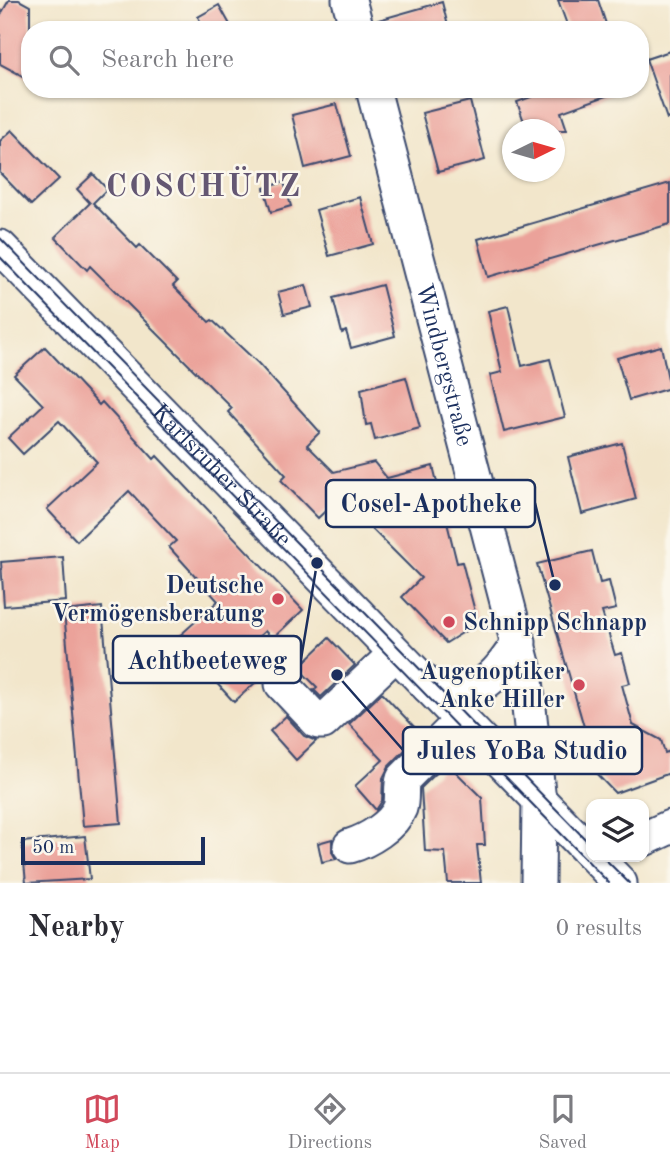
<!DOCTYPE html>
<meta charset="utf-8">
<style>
body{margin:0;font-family:"Old Standard TT",serif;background:#f2f2f3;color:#2b2b33}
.controls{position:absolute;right:21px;bottom:21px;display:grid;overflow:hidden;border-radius:14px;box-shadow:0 2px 5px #0004}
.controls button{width:63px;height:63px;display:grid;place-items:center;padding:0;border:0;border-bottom:2px solid #e1e1e2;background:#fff;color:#2b2b33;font:35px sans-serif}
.compass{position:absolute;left:502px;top:119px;width:63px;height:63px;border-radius:50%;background:#fff;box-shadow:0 2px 5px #0004;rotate:85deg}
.scale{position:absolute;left:21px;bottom:18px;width:184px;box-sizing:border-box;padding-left:7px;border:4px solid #1b2f5e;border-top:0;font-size:19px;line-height:24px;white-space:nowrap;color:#1b2f5e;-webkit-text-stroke:5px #fbf7ec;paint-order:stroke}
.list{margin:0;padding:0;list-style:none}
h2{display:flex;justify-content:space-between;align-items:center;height:91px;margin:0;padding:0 28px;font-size:30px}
h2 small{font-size:23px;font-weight:400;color:#7c7c81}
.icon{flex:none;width:38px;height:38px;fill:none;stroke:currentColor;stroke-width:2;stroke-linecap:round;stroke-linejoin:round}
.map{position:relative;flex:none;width:670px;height:883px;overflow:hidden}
.search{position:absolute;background:#fff;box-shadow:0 2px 5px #0004;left:21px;right:21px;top:21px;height:77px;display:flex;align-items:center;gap:18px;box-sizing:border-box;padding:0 24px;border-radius:28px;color:#7c7c81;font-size:26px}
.sheet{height:189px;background:#fff}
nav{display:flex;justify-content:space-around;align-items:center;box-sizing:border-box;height:98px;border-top:2px solid #e1e1e2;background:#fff;font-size:19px;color:#7c7c81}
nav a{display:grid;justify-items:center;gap:4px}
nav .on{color:#d1495b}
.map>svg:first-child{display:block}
</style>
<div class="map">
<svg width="670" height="883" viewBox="0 0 670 883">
<rect width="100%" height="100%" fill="#fbf7ec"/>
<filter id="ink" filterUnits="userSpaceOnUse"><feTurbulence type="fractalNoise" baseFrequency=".0143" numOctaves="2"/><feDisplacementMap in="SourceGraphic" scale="14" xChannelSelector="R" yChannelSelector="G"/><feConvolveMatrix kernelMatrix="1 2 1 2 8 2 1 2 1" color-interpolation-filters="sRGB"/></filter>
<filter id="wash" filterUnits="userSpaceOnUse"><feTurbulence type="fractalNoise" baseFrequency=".00686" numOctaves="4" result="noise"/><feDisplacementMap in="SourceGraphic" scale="28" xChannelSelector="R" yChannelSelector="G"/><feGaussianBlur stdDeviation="1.57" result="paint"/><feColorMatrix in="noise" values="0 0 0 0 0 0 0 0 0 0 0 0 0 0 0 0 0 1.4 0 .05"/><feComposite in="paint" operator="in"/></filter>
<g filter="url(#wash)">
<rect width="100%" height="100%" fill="#f2e6cb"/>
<g id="blocks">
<!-- building -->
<g fill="#eba29a">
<polygon points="9,0 19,0 30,6 30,80 0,64 0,16"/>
<polygon points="558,0 598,0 608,30 569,30"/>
<polygon points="442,2 449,30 376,30 375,21"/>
<polygon points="219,5 233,30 205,30 198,17"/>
<polygon points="670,51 670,118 667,119 646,59"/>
<polygon points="553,89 617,89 617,92 561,112 567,130 527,130 517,102"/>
<polygon points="470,101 485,160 438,172 422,113"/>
<polygon points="337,104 351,156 305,168 292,115"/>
<polygon points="12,130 59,179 31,205 0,173 0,141"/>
<polygon points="93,174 107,189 93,203 137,248 140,245 177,282 173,286 209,322 212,320 258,363 320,432 307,445 334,472 374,462 387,478 433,466 457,563 462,562 478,623 446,643 402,597 421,578 340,497 318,518 281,480 286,475 228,412 232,408 90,266 87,270 55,237 90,203 77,189"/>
<polygon points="284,182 291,206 271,212 264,188"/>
<polygon points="670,183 670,224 488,277 478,239"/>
<polygon points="360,197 373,244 329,256 316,210"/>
<polygon points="306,285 312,307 284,314 278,292"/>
<polygon points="382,285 395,336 351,348 346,331 342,333 333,298"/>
<polygon points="508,306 522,366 550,359 565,417 504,432 490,375 502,372 488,311"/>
<polygon points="661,346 670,388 629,400 617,358"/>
<polygon points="45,347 99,405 102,402 154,459 157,456 303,610 272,639 265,631 235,658 256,682 234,702 176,639 218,601 169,547 176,541 129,491 77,541 47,509 97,462 59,421 23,454 8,438 43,405 14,375"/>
<polygon points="406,377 420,428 375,440 371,424 366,425 361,389"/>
<polygon points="622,443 636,499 582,514 568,457"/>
<polygon points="592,551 600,583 609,581 616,609 602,612 615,655 622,653 630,683 622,685 633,725 661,740 665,753 670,751 670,773 615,793 589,766 584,745 589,744 537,564"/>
<polygon points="63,557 66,601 4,606 1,562"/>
<polygon points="102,607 121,823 83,826 64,611"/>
<polygon points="329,638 355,665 321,697 314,690 317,687 298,668"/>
<polygon points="382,693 421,734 389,766 383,778 382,801 376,810 355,786 383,760 349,724"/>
<polygon points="286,716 304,736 316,741 296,760 270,731"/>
<polygon points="447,763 482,798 485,845 477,845 481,883 448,883 445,852 425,851 421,788"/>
<polygon points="85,836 90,879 26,883 22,842"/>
<polygon points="332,839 332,852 336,859 322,862 318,843"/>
</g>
</g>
</g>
<g filter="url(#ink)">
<use href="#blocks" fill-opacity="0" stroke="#3b4a6e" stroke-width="2"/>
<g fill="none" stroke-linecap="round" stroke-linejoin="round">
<defs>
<g id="minor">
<polyline points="349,0 357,30"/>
<path id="s1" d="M373,89L525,671L539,801L538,883"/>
<path id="s2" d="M0,247L591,853"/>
<polyline points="282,684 318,722 323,722 395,654"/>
<path d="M428,686C476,702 494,680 519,642"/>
<polyline points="644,839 670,827"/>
<path d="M350,846C367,841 393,826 400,808C403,798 400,788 403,779L461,721"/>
<polyline points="595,857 620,883"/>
</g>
</defs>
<!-- minor casing -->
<use href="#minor" stroke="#3b4a6e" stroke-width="37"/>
<!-- minor -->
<use href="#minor" stroke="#fff" stroke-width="33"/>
<!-- tram -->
<g stroke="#1b2f5e" stroke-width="2">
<polyline points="0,238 591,845"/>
<polyline points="0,257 609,883"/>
<polyline points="603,857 629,883"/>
</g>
</g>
</g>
<!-- markers -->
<g fill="#d1495b" stroke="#fbf7ec" stroke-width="2.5">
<circle cx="278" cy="599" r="7"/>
<circle cx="449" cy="622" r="7"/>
<circle cx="579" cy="685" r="7"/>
</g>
<g text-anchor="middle" stroke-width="5" stroke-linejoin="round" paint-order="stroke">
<!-- street labels -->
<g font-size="24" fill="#1b2f5e" stroke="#fbf7ec">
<text dy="8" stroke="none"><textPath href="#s1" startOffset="285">Windbergstraße</textPath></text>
<text dy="8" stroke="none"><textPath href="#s2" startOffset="318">Karlsruher Straße</textPath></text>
</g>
<!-- poi labels -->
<g font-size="24" font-weight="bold" fill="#1b2f5e" stroke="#fbf7ec" text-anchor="end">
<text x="264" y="593">Deutsche<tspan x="264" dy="28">Vermögensberatung</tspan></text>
<text x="463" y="630" text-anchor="start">Schnipp Schnapp</text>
<text x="565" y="679">Augenoptiker<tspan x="565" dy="28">Anke Hiller</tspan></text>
</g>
<!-- district labels -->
<g font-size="32" font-weight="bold" letter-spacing="2" fill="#645773" stroke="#fbf7ec">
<text x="204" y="196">COSCHÜTZ</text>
</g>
</g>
<!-- callouts -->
<path fill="none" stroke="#1b2f5e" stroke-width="2.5" d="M555 585L535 503M317 563L301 659M337 675L403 750"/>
<g fill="#1b2f5e" stroke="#fbf7ec" stroke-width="2.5">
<circle cx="555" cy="585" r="7"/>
<circle cx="317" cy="563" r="7"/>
<circle cx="337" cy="675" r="7"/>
</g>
<g fill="#fbf7ec" stroke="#1b2f5e" stroke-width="2.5">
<rect x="326" y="480" width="209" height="47" rx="7"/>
<rect x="113" y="636" width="188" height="47" rx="7"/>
<rect x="403" y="727" width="239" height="47" rx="7"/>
</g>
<g font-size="26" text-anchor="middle" font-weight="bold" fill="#1b2f5e">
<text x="431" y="512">Cosel-Apotheke</text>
<text x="207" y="669">Achtbeeteweg</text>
<text x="522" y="759">Jules YoBa Studio</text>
</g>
</svg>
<div class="controls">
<button><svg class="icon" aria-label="layers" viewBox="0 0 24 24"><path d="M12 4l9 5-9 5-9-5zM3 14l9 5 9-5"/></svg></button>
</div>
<svg class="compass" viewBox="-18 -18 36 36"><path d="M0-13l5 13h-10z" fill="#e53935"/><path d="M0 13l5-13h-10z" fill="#7c7c81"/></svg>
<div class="scale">50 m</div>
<div class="search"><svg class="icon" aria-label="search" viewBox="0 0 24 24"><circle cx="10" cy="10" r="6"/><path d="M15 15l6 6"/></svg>Search here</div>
</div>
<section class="sheet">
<h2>Nearby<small>0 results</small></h2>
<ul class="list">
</ul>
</section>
<nav>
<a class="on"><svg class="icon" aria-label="map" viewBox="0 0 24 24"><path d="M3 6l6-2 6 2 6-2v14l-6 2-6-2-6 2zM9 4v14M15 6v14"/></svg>Map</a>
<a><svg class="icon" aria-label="directions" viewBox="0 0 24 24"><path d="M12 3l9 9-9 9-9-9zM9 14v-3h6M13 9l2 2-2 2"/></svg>Directions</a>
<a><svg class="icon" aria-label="saved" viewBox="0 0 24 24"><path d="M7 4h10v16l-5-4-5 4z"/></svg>Saved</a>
</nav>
